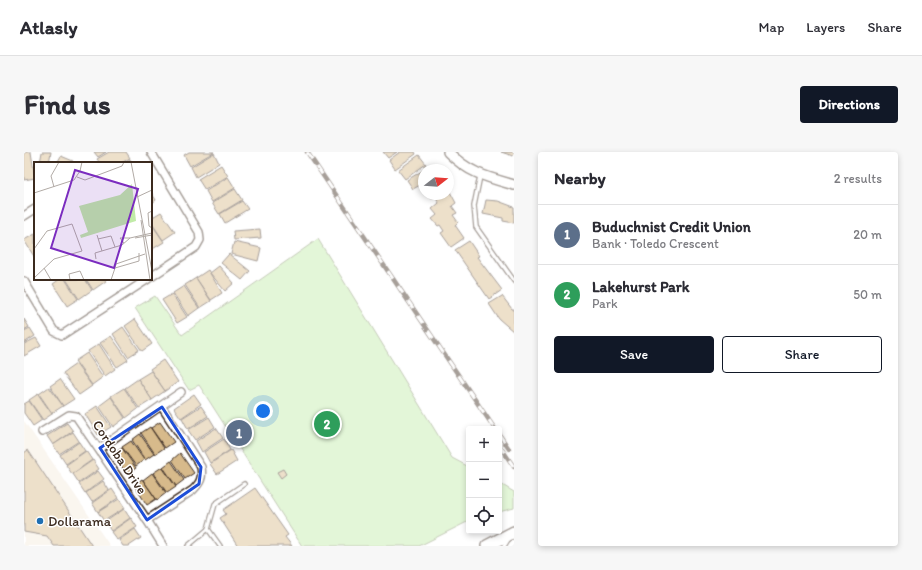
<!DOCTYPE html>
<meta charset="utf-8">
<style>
body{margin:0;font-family:Itim,sans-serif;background:#f7f7f7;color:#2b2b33}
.controls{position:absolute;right:12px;bottom:12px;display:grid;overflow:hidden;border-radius:4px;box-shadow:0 2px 6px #0003}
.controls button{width:36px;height:36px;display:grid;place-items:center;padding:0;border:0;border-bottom:1px solid #e1e1e2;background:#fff;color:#2b2b33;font:20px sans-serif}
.compass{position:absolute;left:394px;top:12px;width:36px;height:36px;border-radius:50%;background:#fff;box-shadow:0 2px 6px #0003;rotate:73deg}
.you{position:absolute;left:239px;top:259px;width:14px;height:14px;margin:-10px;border:3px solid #fff;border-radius:50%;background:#1a73e8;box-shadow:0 0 0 6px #1a73e833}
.badge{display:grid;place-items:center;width:26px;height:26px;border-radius:50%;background:#111827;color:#fff;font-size:13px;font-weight:700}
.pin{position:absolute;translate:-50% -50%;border:2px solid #fff;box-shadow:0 1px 4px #0006}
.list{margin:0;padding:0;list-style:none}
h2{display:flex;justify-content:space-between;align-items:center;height:52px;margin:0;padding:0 16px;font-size:17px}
h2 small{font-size:13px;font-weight:400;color:#7c7c81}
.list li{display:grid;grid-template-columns:26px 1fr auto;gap:12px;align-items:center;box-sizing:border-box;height:60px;padding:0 16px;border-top:1px solid #e1e1e2}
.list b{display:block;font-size:15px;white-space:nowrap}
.list p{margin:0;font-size:13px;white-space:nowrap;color:#7c7c81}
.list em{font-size:13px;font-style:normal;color:#7c7c81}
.actions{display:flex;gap:8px;padding:12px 16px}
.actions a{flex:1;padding:9px 0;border:1px solid #111827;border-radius:4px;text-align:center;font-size:14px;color:#111827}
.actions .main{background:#111827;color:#fff}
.icon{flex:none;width:22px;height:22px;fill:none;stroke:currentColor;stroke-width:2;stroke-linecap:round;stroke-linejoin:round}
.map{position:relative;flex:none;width:490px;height:394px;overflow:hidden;border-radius:4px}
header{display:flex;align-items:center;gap:24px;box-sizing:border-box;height:56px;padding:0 20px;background:#fff;border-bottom:1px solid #e1e1e2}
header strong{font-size:19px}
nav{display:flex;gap:22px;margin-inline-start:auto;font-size:14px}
.intro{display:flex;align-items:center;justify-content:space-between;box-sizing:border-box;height:96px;padding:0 24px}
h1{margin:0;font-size:28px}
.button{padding:10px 18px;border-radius:4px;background:#111827;color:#fff;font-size:14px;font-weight:700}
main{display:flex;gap:24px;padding:0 24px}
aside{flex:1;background:#fff;border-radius:4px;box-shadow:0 2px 6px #0003}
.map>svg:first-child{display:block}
</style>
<header>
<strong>Atlasly</strong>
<nav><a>Map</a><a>Layers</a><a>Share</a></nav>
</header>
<div class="intro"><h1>Find us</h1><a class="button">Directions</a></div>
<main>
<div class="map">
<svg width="490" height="394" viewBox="0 0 490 394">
<rect width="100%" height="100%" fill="#fff"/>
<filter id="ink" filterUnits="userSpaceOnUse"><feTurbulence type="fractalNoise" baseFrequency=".025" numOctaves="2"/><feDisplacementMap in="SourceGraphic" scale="8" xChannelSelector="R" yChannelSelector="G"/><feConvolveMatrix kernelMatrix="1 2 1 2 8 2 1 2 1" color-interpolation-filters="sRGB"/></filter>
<g filter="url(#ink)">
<!-- built -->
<polygon fill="#f3eadc" points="0,269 86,394 0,394"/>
<!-- green -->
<g fill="#c1eba8" stroke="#7e8a63">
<polygon points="294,87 428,306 445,315 445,369 395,394 278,394 175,233 165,238 111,156 131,144 158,183"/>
<polygon points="475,331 490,340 490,356 475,360"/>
</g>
<!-- building -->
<g fill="#d7ba8b" stroke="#3b2a1e">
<polygon points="0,0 7,0 11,26 0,28"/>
<polygon points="18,0 27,0 25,11 16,11"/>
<polygon points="70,0 82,0 74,5"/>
<polygon points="85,0 102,0 106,6 97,11 76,11 73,7"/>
<polygon points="165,0 190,0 166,14 160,3"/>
<polygon points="359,0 373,0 364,6"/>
<polygon points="376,0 391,0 392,2 371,17 365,8"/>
<polygon points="477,0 490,0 489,4"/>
<polygon points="190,1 195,11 172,25 167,15"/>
<polygon points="395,3 402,12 381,27 374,18"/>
<polygon points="37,4 49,9 48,11 33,11"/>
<polygon points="106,7 108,11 100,11"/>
<polygon points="197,13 204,24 181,38 174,27"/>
<polygon points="408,13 411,18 400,18 400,31 389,37 383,28"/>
<polygon points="204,25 211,36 188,50 182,39"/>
<polygon points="424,36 432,51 428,54 433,61 429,63 434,70 431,73 440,86 427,95 417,81 420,79 416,73 414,74 408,67 413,63 408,57 415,51 411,45 408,47 405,42 424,42"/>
<polygon points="211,37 218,48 195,62 188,51"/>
<polygon points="127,40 132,48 127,52"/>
<polygon points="462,48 474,49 490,55 490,71 479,69 479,66 459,62"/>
<polygon points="218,49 224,57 201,71 196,62"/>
<polygon points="137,60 151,80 139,88 127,70 127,66"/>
<polygon points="127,71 140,90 127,98"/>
<polygon points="236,77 237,86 210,88 209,79"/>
<polygon points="11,82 11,106 0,88"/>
<polygon points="445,89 455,104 453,105 478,138 465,147 431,98"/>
<polygon points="210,90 237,96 234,109 207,102"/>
<polygon points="205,102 226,119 218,128 197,111"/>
<polygon points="195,114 210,131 201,139 186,121"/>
<polygon points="184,118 198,141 187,148 172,126"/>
<polygon points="172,126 187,149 176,156 161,133"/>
<polygon points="36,127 41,127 54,147 43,154 29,132"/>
<polygon points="42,127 61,127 68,138 55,147"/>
<polygon points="62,127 81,127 82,129 69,138"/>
<polygon points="160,134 175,156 164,164 149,141"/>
<polygon points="148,142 163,165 153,171 138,148"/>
<polygon points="478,144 488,157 490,157 490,180 475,167 465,152"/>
<polygon points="0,167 5,175 0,178"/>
<polygon points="111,167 128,192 118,199 101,174"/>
<polygon points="99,175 115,198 104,205 89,182"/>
<polygon points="6,176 11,184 0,191 0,179"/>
<polygon points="87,184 104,208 93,215 76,191"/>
<polygon points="12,186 17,194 0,204 0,192"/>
<polygon points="75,192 91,217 81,224 64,199"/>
<polygon points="63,201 79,225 68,233 51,209"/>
<polygon points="139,208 154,230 141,239 126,217"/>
<polygon points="52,212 68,234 55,243 39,221"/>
<polygon points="127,219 141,239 128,248 114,227"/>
<polygon points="36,227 50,247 39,254 26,234"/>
<polygon points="114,227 128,248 115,256 101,236"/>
<polygon points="25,235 39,254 28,261 15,242"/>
<polygon points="100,236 114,257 102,266 87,244"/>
<polygon points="14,242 28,262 19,268 5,248"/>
<polygon points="170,242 177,252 157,266 150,256"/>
<polygon points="87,245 101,266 89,275 75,254"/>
<polygon points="5,249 18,268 9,274 0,261 0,252"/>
<polygon points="73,254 87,275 74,283 61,262"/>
<polygon points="177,254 184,264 164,277 158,266"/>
<polygon points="185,265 191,275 171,288 164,278"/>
<polygon points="136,270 150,290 141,296 127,276"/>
<polygon points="43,271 49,279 29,293 23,284"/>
<polygon points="126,275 140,296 131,302 117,281"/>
<polygon points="192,276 199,286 178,300 172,289"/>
<polygon points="49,280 55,289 35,302 29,293"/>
<polygon points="116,282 130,302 121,308 108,288"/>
<polygon points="200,287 206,298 186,311 180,300"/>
<polygon points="107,289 120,308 112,314 98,295"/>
<polygon points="55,290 61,299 42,312 36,303"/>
<polygon points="98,296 112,316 103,322 89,302"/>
<polygon points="4,298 68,394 30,394 23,384 0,380 0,301"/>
<polygon points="207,298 213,309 193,322 186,312"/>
<polygon points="62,299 68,308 48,322 42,313"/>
<polygon points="156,301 170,321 161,327 148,308"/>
<polygon points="69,308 75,317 55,331 49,322"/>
<polygon points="147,309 160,328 152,334 139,315"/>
<polygon points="138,315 152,335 143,341 129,321"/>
<polygon points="259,317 262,322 257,326 253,320"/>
<polygon points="74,319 80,327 61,341 55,332"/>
<polygon points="128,321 142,341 133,348 119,328"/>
<polygon points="118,327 132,347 123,353 110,333"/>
<polygon points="79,329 85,338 68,350 62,341"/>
<polygon points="231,336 264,383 261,385 268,394 214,394 196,366 202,362 199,358"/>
<polygon points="88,337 94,346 74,360 68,351"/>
<polygon points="95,347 101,356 80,369 74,360"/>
<polygon points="100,357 106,366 87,379 81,370"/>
<polygon points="107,366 113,375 93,388 87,380"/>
<polygon points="111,377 117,386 105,394 99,394 95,388"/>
</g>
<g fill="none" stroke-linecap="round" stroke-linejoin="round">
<defs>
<g id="service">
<polyline points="456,24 450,54 452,75 490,129"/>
<polyline points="184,377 191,352 220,332"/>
<polyline points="164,394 184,377 196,394"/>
<polyline points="480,394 485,386"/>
</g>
<g id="minor">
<polyline points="0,64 11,57"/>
<polyline points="127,125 172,95 176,88 175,80 127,0"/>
<polyline points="0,129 30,179 38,183 124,127"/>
<polyline points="18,280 45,263 52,264 123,368 139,394"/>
<polyline points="76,296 157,240"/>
<path d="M123,368L169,338C176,331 179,326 177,315L138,255"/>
</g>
<path id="tertiary" d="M424,0C445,21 462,25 490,33"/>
<polyline id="secondary" points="463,394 490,380"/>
</defs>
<!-- service casing -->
<use href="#service" stroke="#3b2a1e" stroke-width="6"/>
<!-- minor casing -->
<use href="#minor" stroke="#3b2a1e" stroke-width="10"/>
<!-- tertiary casing -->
<use href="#tertiary" stroke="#3b2a1e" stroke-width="12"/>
<!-- secondary casing -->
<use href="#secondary" stroke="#3b2a1e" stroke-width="14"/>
<!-- service -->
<use href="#service" stroke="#fff" stroke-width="3.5"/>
<!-- minor -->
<use href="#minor" stroke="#fff" stroke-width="7"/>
<!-- tertiary -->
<use href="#tertiary" stroke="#fff" stroke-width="9"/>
<!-- secondary -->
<use href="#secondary" stroke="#fff" stroke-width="11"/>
<defs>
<g id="rail">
<polyline points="283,0 471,277"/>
<polyline points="475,282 485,297"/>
<polyline points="475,293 490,315"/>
</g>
</defs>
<!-- rail casing -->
<use href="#rail" stroke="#3b2a1e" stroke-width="4.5"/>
<!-- rail -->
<use href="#rail" stroke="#fff" stroke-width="3" stroke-dasharray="9" stroke-linecap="butt"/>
</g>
</g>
<!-- marked area -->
<path d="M0 0H490V394H0ZM138,255L177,315L175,332L123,368L76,296Z" fill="#fff" fill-opacity=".55" fill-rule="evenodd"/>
<path fill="none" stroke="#1d4ed8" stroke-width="3" stroke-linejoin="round" d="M138,255L177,315L175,332L123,368L76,296Z"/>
<!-- markers -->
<circle fill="#1f6fb2" stroke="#fff" stroke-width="1.5" cx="16" cy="369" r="4"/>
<g text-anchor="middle" stroke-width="3" stroke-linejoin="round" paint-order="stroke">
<!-- street labels -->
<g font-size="14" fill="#3b2a1e" stroke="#fff">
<text transform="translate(96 305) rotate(56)" y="5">Cordoba Drive</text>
</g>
<!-- poi labels -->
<g font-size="14" fill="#3b2a1e" stroke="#fff" text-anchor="start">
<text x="24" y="374">Dollarama</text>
</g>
</g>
<!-- overview -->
<g transform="translate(10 10)">
<rect width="118" height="118" fill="#fff"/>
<path d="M98,22L102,59L47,76L46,73L54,70L45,44L86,33Z" fill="#c1eba8"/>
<path fill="none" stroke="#b1aaa5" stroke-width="1" d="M97,0L118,109M43,15L51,18L88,4L90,0M20,25L17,14L25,0M0,31L40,18L46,9L48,0M103,35L118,28M118,49L114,51L115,64L118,66M107,58L116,118M63,73L68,89M101,76L118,73M64,77L77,74L81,85M90,81L86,76H96M0,87L13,69L38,62L48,89L20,97L0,116M62,97L61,91L88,83L96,76L118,71M10,106L17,118M81,106L82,102L111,92M36,118L35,112L46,109L50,118M77,118L81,106L105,99V91"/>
<path fill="#7b2cbf" fill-opacity="0.15" stroke="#7b2cbf" stroke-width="2" d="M41,8L104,27L80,106L17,86Z"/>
<rect width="118" height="118" fill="none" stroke="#3b2a1e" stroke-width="2"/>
</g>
</svg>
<div class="controls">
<button>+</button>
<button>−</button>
<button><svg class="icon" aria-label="locate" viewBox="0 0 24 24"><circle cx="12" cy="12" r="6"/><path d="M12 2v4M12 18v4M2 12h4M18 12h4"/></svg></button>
</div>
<svg class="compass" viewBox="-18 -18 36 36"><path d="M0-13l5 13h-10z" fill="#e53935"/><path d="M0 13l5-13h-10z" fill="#7c7c81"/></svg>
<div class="you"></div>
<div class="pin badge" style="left:215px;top:281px;background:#5c6f8a">1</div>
<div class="pin badge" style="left:303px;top:272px;background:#2e9e5b">2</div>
</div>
<aside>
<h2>Nearby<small>2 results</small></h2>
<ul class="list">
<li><span class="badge" style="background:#5c6f8a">1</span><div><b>Buduchnist Credit Union</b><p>Bank · Toledo Crescent</p></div><em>20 m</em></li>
<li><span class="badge" style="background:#2e9e5b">2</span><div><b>Lakehurst Park</b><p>Park</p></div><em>50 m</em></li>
</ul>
<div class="actions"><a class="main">Save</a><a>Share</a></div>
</aside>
</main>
